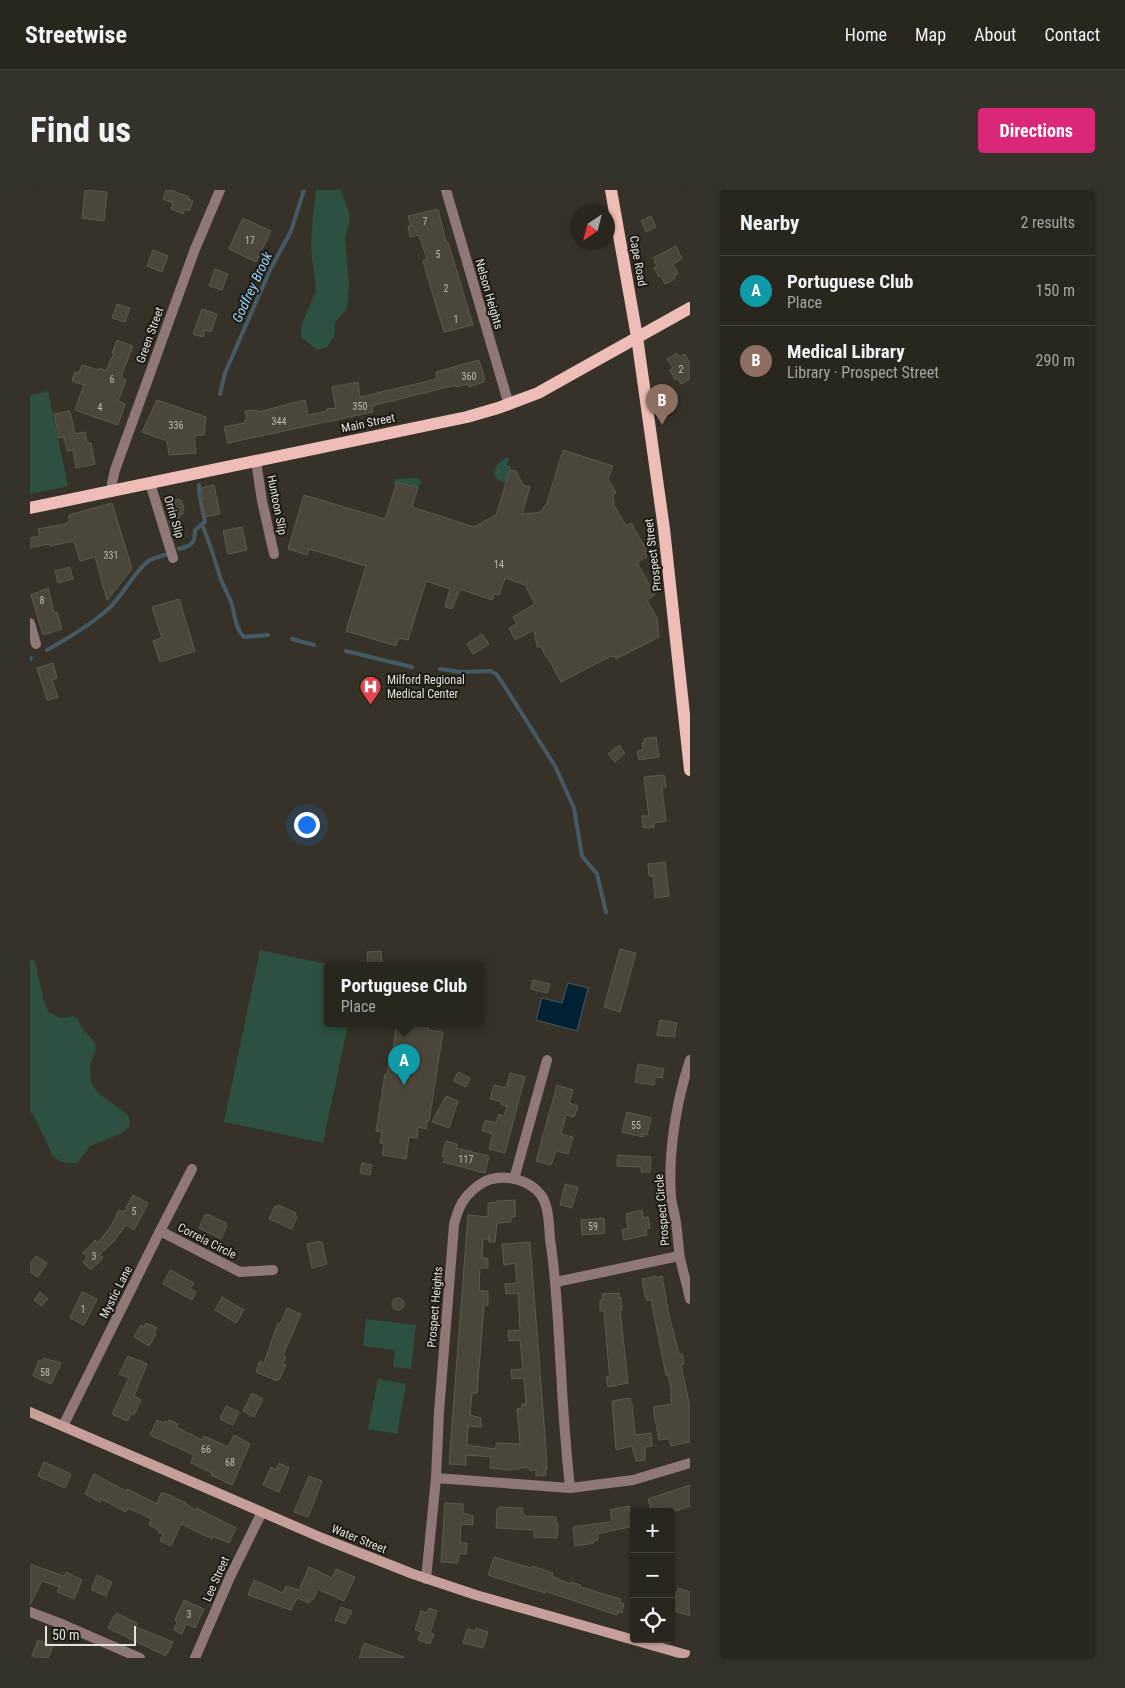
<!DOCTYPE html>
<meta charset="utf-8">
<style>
body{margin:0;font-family:"Roboto Condensed",sans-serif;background:#34322a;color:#f1f3f6}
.controls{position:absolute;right:15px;bottom:15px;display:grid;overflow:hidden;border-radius:5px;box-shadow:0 1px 4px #0004}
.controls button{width:45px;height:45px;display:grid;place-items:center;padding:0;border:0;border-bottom:1px solid #44433b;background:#28261d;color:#f1f3f6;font:25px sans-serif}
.compass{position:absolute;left:540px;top:15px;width:45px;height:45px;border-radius:50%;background:#28261d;box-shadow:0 1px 4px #0004;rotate:215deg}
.scale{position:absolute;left:15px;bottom:12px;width:91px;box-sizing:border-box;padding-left:5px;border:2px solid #e3e1d9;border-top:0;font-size:14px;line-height:18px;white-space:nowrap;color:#e3e1d9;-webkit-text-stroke:4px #1c1a15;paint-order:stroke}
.you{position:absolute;left:276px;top:634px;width:18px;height:18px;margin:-12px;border:4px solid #fff;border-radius:50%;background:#1a73e8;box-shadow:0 0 0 8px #1a73e833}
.badge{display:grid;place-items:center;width:32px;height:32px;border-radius:50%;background:#db2777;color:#fff;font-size:16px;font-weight:700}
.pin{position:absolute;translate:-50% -41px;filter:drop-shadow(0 1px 2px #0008)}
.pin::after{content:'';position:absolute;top:26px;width:18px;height:15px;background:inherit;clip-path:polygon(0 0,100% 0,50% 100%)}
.popup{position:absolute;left:294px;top:772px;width:160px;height:65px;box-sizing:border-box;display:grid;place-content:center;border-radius:5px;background:#28261d;filter:drop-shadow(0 1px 4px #0005);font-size:16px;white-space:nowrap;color:#a5a5a4}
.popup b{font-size:19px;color:#f1f3f6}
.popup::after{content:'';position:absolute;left:50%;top:100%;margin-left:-10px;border:10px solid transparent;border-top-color:#28261d}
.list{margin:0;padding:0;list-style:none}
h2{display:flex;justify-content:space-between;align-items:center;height:65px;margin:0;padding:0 20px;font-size:21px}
h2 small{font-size:16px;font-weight:400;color:#a5a5a4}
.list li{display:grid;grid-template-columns:32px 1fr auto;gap:15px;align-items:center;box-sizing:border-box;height:70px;padding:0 20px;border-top:1px solid #44433b}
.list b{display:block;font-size:19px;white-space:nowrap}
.list p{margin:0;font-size:16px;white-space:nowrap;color:#a5a5a4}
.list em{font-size:16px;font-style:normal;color:#a5a5a4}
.icon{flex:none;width:28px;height:28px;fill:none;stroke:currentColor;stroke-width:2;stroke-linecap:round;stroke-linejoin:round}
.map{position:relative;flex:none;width:660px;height:1468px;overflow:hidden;border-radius:5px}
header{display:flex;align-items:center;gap:30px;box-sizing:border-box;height:70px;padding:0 25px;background:#28261d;border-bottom:1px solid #44433b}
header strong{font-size:24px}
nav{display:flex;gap:28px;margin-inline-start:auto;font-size:18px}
.intro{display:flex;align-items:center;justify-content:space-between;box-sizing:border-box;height:120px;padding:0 30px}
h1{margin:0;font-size:35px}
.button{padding:12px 22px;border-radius:5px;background:#db2777;color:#fff;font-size:18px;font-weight:700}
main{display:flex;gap:30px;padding:0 30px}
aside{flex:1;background:#28261d;border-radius:5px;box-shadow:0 1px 4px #0004}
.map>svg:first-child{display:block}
</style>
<header>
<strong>Streetwise</strong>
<nav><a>Home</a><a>Map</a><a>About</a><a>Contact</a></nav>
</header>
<div class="intro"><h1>Find us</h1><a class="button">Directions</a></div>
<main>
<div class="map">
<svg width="660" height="1468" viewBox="0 0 660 1468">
<rect width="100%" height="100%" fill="#363227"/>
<!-- green -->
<g fill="#2c5140">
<polygon points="286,0 311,0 320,26 315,49 319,95 317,119 305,132 305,144 297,157 287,160 271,147 271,136 286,101 281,59 283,22"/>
<polygon points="18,201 38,296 0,304 0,206"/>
<path d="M477,267L479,269L477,275L481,277L476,293C457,288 464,274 477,267Z"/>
<polygon points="386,288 389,289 391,293 387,300 388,298 367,292 366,295 364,294 364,291 366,289"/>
<polygon points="230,760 306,776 298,776 298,834 318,834 293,953 194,932"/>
<path d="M1,769L5,771L14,812L19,822L31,828L43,826L48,829L52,838L65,853L66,860L60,875L61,892L67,902L98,925L100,932L98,938L92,943L60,956L47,973C36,973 31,973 23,966L3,924L0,922V771Z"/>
<polygon points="336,1129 386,1135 381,1179 363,1177 365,1160 333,1156"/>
<polygon points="348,1189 376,1194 367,1244 338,1239"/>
</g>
<!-- water -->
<polygon fill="#002134" stroke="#445b66" points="538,793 558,798 547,841 506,830 512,808 532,813"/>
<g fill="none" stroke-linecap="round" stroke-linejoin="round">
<!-- stream -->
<g stroke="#445b66" stroke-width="4">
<polyline points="190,204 195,183 205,160 240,80 261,41 274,0"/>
<path d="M172,335C180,352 185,371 191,390C194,397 198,404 201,412C205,423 205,439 214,447L238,445"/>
<path d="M149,359C162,355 165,354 165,340L175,332L169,302V295"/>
<polyline points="262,449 284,455"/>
<path d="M17,460C37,449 58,436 75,422C92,408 101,386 117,372C122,368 129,367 135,365"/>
<polyline points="316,461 382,477"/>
<polyline points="0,469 1,468"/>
<polyline points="410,479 432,482 460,481 466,484 472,492 525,576 544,618 552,666 567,684 576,722"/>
</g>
</g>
<!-- building -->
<g fill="#4a473a" stroke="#5e5a4d">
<polygon points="55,0 77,2 74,31 52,28"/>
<polygon points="136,0 141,0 159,7 158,9 163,11 159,21 155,19 153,24 141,19 143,13 133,9"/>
<polygon points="408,19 416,52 418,52 443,135 414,142 393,71 397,69 389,45 380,47 378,36 381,36 378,26"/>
<polygon points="621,26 626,37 616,42 611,31"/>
<polygon points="213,28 241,41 226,72 199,59"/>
<polygon points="646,56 652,69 643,74 648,84 644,86 645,89 635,94 631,86 629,87 624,78 627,76 623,68"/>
<polygon points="123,60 138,66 132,82 117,76"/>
<polygon points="185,79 198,84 192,100 179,96"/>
<polygon points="87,114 100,118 95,132 82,128"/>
<polygon points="172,119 187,124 181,142 175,140 173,147 163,144"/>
<polygon points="87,150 103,156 92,184 92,188 96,190 88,211 95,214 88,235 45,220 54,195 42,191 45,182 49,183 52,175 69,180 70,178 76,181 84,163 82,163"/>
<polygon points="647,163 649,167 655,164 660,174 660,189 651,194 648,188 645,190 640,180 643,178 637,169"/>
<polygon points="449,170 455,189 453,190 454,192 439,197 438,194 426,197 426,195 342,216 343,222 198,253 194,237 215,233 214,231 217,230 215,221 227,220 228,222 275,210 278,225 297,221 297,219 306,218 302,197 328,192 330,207 407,189 406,182"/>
<polygon points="127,210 176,227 174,245 164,246 166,263 139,265 137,251 112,242"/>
<polygon points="40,221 45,244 55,242 57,253 61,253 65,274 46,278 43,260 37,261 34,247 29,248 24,224"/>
<polygon points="533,260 583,276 578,289 586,303 583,305 584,315 596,336 601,333 617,361 615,362 617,367 607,372 625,405 617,410 627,428 629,447 586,469 585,466 582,467 581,466 531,492 517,466 516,467 511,457 507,457 504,440 485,450 479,438 487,434 483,427 505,414 495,395 475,388 469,405 464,404 462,410 430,399 422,419 415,417 420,399 396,391 378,450 369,448 366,456 316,441 336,376 279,359 277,365 258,359 274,305 355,329 367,292 388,298 382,317 444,337 466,325 480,280 486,281 493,295 500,297 492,324 506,323 511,321 517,313"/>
<polygon points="184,295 190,324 175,327 171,309 174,309 171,298"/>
<polygon points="149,309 150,311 152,311 154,320 152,320 153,324 149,325 151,336 141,339 135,312"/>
<polygon points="82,313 102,379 77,410 65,367 50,371 44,351 20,356 19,354 0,358 0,348 10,346 8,339 39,333 39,325"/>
<polygon points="212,337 217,360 198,364 193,341"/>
<polygon points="40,377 43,389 28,393 25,381"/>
<polygon points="18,398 24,423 27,422 32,439 13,445 1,405"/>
<polygon points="149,409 165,461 130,472 123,451 132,448 122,417"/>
<polygon points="452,444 459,454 443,464 437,454"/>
<polygon points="23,473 27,488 22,490 28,507 17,510 7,478"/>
<polygon points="626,547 629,567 609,570 607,561 613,560 612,553 615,553 614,549"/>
<polygon points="589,555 595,563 585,572 578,564"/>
<polygon points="634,585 636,597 632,597 632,599 636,631 624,633 624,637 613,638 612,626 619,626 614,587"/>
<polygon points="635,672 639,706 625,708 623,686 619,686 618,674"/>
<polygon points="590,759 606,763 590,822 574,817"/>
<polygon points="351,761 352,776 338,776 337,762"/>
<polygon points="503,790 520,794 517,803 501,799"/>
<polygon points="630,830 647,833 644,847 627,845"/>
<polygon points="367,834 399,835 398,840 413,842 399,931 397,931 396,939 388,937 387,948 379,947 376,969 352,965 354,954 350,953 352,942 346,941 355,884 357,884 360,866 362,866"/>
<polygon points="608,874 634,879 632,888 625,887 624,895 605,892"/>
<polygon points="428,882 440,888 436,897 424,891"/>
<polygon points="480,883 495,887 475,963 459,959 463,944 452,941 455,930 466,933 469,924 474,926 477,917 471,914 472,912 460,909 464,895 476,898"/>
<polygon points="527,895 543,900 539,913 548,916 544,927 536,925 531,944 543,947 538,964 526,961 521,975 506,971"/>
<polygon points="416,906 428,911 419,938 402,932"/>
<polygon points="597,922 621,928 617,945 613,944 613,947 592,942"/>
<polygon points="416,951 427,954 426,958 459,966 455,983 413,972 415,967 412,966"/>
<polygon points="588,965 621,967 620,982 611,982 611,977 587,976"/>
<polygon points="332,973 342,975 340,985 330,983"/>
<polygon points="535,994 548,997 542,1018 530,1015"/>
<polygon points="103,1005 118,1013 104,1040 96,1035 84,1051 69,1065 73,1068 61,1080 53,1072 57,1067 53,1063 65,1050 68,1053 81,1036 89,1020 94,1022"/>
<polygon points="485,1010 485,1027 481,1027 481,1032 467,1033 465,1052 459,1052 459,1045 459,1049 453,1049 452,1067 458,1069 458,1078 450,1078 449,1101 458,1101 458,1115 454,1115 447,1203 442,1203 440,1225 451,1228 451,1237 438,1236 437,1255 465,1259 467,1253 490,1254 487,1219 492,1218 492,1214 496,1214 494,1188 482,1189 481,1180 493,1179 490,1150 479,1151 478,1141 490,1140 488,1103 476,1104 475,1094 487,1093 485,1073 474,1075 472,1054 500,1052 516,1259 517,1279 515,1279 516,1285 506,1286 506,1280 500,1281 499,1277 479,1280 460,1278 461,1267 436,1265 436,1275 419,1274 438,1025 458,1027 458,1013 467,1012 467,1011"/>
<polygon points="248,1015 266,1023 265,1025 267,1026 262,1039 239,1029 245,1016 247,1017"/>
<polygon points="612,1020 613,1028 618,1027 620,1038 616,1039 617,1045 594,1050 592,1040 598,1038 596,1024"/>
<polygon points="177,1024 196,1033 195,1035 197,1036 191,1049 169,1038 175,1025 177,1026"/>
<polygon points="574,1028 575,1043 552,1045 551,1030"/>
<polygon points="290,1051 290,1053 292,1052 297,1074 282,1078 277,1054"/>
<polygon points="6,1066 17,1073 8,1087 0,1082 0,1074"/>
<polygon points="140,1080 164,1093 160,1099 166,1102 162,1110 133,1094"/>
<polygon points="626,1086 626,1088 632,1086 638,1121 649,1164 652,1164 654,1174 651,1175 660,1218 660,1252 641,1256 639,1249 629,1250 623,1217 642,1214 640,1204 642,1203 638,1185 636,1185 621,1110 616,1110 612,1089"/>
<polygon points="10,1102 18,1109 11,1116 4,1110"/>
<polygon points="52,1102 67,1109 54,1135 40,1128"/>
<polygon points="589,1103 589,1108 591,1107 592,1120 590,1120 598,1193 578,1197 576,1187 580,1186 579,1179 574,1121 570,1121 570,1110 573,1110 572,1104"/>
<polygon points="192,1107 214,1120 206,1133 185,1120"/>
<circle cx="368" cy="1114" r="6"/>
<polygon points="257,1118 271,1124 253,1165 256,1166 253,1174 256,1175 249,1190 247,1189 247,1191 226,1182 230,1171 234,1173 248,1133 250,1134"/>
<polygon points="116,1133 127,1138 124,1143 126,1144 119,1156 104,1147 111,1135 114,1137"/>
<polygon points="98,1166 117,1174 104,1206 111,1210 104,1225 101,1224 97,1231 82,1224 99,1188 89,1184"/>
<polygon points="13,1168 31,1173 21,1194 3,1186 9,1170 12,1172"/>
<polygon points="222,1203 233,1209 224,1227 213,1221"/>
<polygon points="600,1208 601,1215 602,1214 605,1245 621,1243 622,1256 615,1257 615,1270 606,1271 602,1256 586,1260 582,1211"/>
<polygon points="196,1216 209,1222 203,1235 190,1229"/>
<polygon points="127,1230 134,1233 135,1231 138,1232 139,1230 148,1234 146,1237 172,1250 174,1246 198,1257 204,1245 220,1254 202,1295 181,1285 182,1283 161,1273 164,1265 120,1245"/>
<polygon points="14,1272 41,1284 35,1298 8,1286"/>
<polygon points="249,1273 259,1278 249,1302 233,1295 241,1277 246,1280"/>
<polygon points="64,1284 96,1301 97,1299 127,1314 131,1303 139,1305 154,1312 165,1320 166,1318 206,1338 199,1353 183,1346 182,1349 151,1334 141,1356 130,1351 133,1344 128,1342 129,1340 119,1335 122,1329 98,1318 96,1322 71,1309 70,1312 55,1304"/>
<polygon points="279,1286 292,1291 278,1327 264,1322"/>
<polygon points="660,1295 660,1316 642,1322 622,1322 618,1309"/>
<polygon points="415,1313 433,1314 433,1323 443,1326 443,1335 431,1334 430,1353 437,1353 436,1364 429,1364 428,1373 411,1372"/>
<polygon points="599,1316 600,1324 604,1323 604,1336 567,1344 568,1350 563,1351 564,1353 545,1356 543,1337 580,1332 582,1330 580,1320"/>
<polygon points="469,1317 492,1318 494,1326 526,1327 526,1334 528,1334 527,1348 504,1347 504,1340 466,1338 467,1319 469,1319"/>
<polygon points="464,1367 501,1378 502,1376 523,1383 522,1386 540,1394 541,1392 551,1395 550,1397 591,1409 590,1413 594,1414 592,1423 588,1422 587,1425 515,1401 515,1403 458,1385"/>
<polygon points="0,1374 34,1386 36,1382 52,1390 44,1409 27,1402 30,1397 12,1391 0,1415"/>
<polygon points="279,1377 302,1388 306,1379 325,1387 314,1411 288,1399 283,1410 281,1409 279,1413 267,1408 261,1420 218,1405 224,1390 253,1403 256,1396 269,1400"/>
<polygon points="67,1385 82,1392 76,1406 61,1400"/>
<polygon points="648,1398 660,1402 660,1426 642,1420"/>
<polygon points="154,1410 174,1419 165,1438 156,1434 152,1444 144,1440 147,1432 145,1430"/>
<polygon points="311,1417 322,1421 315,1434 305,1430"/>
<polygon points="399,1418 407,1421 400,1443 404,1444 400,1454 388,1450 391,1442 385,1440 391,1421 397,1423"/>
<polygon points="86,1423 107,1433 106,1437 143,1452 136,1466 78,1438"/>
<polygon points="446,1438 458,1442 453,1458 433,1453 437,1439 445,1441"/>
<polygon points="8,1450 23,1456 18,1468 1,1468"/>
<polygon points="334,1453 374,1467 373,1468 329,1468"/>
</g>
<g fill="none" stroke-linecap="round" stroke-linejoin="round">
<!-- street -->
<g stroke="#907876" stroke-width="10">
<polyline points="416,0 479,215"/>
<polyline points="226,271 232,311 244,364"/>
<polyline points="120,293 143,368"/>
<polyline points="82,301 82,293 85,280 165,59 190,0"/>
<polyline points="0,433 6,454"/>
<path d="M660,870C646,912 638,963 641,1007C642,1016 645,1024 646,1033C648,1045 648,1056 650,1068C653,1081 657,1095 660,1109"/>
<polyline points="484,989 517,870"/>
<polyline points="130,1041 210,1082 243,1080"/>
<polyline points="526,1092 649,1066"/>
<polyline points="33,1236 130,1041 162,979"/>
<polyline points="406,1288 540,1298 603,1290 660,1273"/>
<path d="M396,1389L406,1288L409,1222L424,1035C428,1017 434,1006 449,995C467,982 497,987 511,1005C519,1016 519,1036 520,1049C527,1093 528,1137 531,1181C533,1220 536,1260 540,1298"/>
<polyline points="0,1422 34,1435 110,1468"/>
<polyline points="165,1468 200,1387 232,1322"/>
</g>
<!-- secondary -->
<polyline stroke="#c69f9b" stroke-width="10" points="0,1222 292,1348 383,1384 446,1405 660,1466"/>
<!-- primary -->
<g stroke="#efbdb8" stroke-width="12">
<polyline points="581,0 607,147 634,339 660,580"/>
<polyline points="0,318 437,227 468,218 508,203 660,118"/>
</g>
</g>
<!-- icons -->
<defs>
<symbol id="hospital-pin" viewBox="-11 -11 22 30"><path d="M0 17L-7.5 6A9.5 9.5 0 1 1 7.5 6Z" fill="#e0444e" stroke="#1c1a15"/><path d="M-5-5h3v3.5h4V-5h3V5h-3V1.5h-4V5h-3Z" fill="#fff"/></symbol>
</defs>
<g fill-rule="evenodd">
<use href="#hospital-pin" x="328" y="484" width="25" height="34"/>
</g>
<g text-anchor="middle" stroke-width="4" stroke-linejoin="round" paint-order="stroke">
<!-- number labels -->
<g font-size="10" fill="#bdbab1">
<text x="395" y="35">7</text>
<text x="220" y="54">17</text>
<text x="408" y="68">5</text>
<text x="416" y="102">2</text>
<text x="426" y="133">1</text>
<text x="651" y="183">2</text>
<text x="439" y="190">360</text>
<text x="82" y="193">6</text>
<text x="330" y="220">350</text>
<text x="70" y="221">4</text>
<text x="249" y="235">344</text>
<text x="146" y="239">336</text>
<text x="81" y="369">331</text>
<text x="469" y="378">14</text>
<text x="12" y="414">8</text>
<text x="606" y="939">55</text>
<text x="436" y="973">117</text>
<text x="104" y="1025">5</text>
<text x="563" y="1040">59</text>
<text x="64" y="1070">3</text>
<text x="53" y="1123">1</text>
<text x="15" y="1186">58</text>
<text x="176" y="1263">66</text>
<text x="200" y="1276">68</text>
<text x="159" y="1428">3</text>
</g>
<!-- street labels -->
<g font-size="12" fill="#e3e1d9" stroke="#1c1a15">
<text transform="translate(608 71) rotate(80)" y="4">Cape Road</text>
<text transform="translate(459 104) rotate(74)" y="4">Nelson Heights</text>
<text transform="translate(120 145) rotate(-70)" y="4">Green Street</text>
<text transform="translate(338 233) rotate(-12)" y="4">Main Street</text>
<text transform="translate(247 315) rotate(79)" y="4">Huntoon Slip</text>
<text transform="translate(144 327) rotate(73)" y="4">Orrin Slip</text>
<text transform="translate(623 365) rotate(-97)" y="4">Prospect Street</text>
<text transform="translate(632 1020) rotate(-95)" y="4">Prospect Circle</text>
<text transform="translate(177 1051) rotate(27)" y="4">Correia Circle</text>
<text transform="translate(86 1102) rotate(-63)" y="4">Mystic Lane</text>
<text transform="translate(405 1117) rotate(-85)" y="4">Prospect Heights</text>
<text transform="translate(329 1349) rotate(22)" y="4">Water Street</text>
<text transform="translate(186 1389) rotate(-66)" y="4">Lee Street</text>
</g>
<!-- poi labels -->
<g font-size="12" fill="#e3e1d9" stroke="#1c1a15" text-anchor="start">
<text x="357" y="494">Milford Regional<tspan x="357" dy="14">Medical Center</tspan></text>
</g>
<!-- water labels -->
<g font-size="14" font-style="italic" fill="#9bd5fa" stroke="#1c1a15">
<text transform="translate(222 97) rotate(-65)" y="5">Godfrey Brook</text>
</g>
</g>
</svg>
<div class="controls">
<button>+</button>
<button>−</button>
<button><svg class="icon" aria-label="locate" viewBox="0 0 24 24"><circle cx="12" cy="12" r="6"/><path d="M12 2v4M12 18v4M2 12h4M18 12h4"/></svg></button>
</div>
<svg class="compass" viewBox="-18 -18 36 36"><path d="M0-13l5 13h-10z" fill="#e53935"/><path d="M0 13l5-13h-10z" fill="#a5a5a4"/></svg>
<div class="scale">50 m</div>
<div class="you"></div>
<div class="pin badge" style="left:374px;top:895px;background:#0f9aa8">A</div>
<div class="popup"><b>Portuguese Club</b>Place</div>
<div class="pin badge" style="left:632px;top:235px;background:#8d6e63">B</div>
</div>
<aside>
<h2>Nearby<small>2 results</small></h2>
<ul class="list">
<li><span class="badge" style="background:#0f9aa8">A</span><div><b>Portuguese Club</b><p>Place</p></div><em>150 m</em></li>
<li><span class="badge" style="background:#8d6e63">B</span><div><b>Medical Library</b><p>Library · Prospect Street</p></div><em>290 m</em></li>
</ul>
</aside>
</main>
